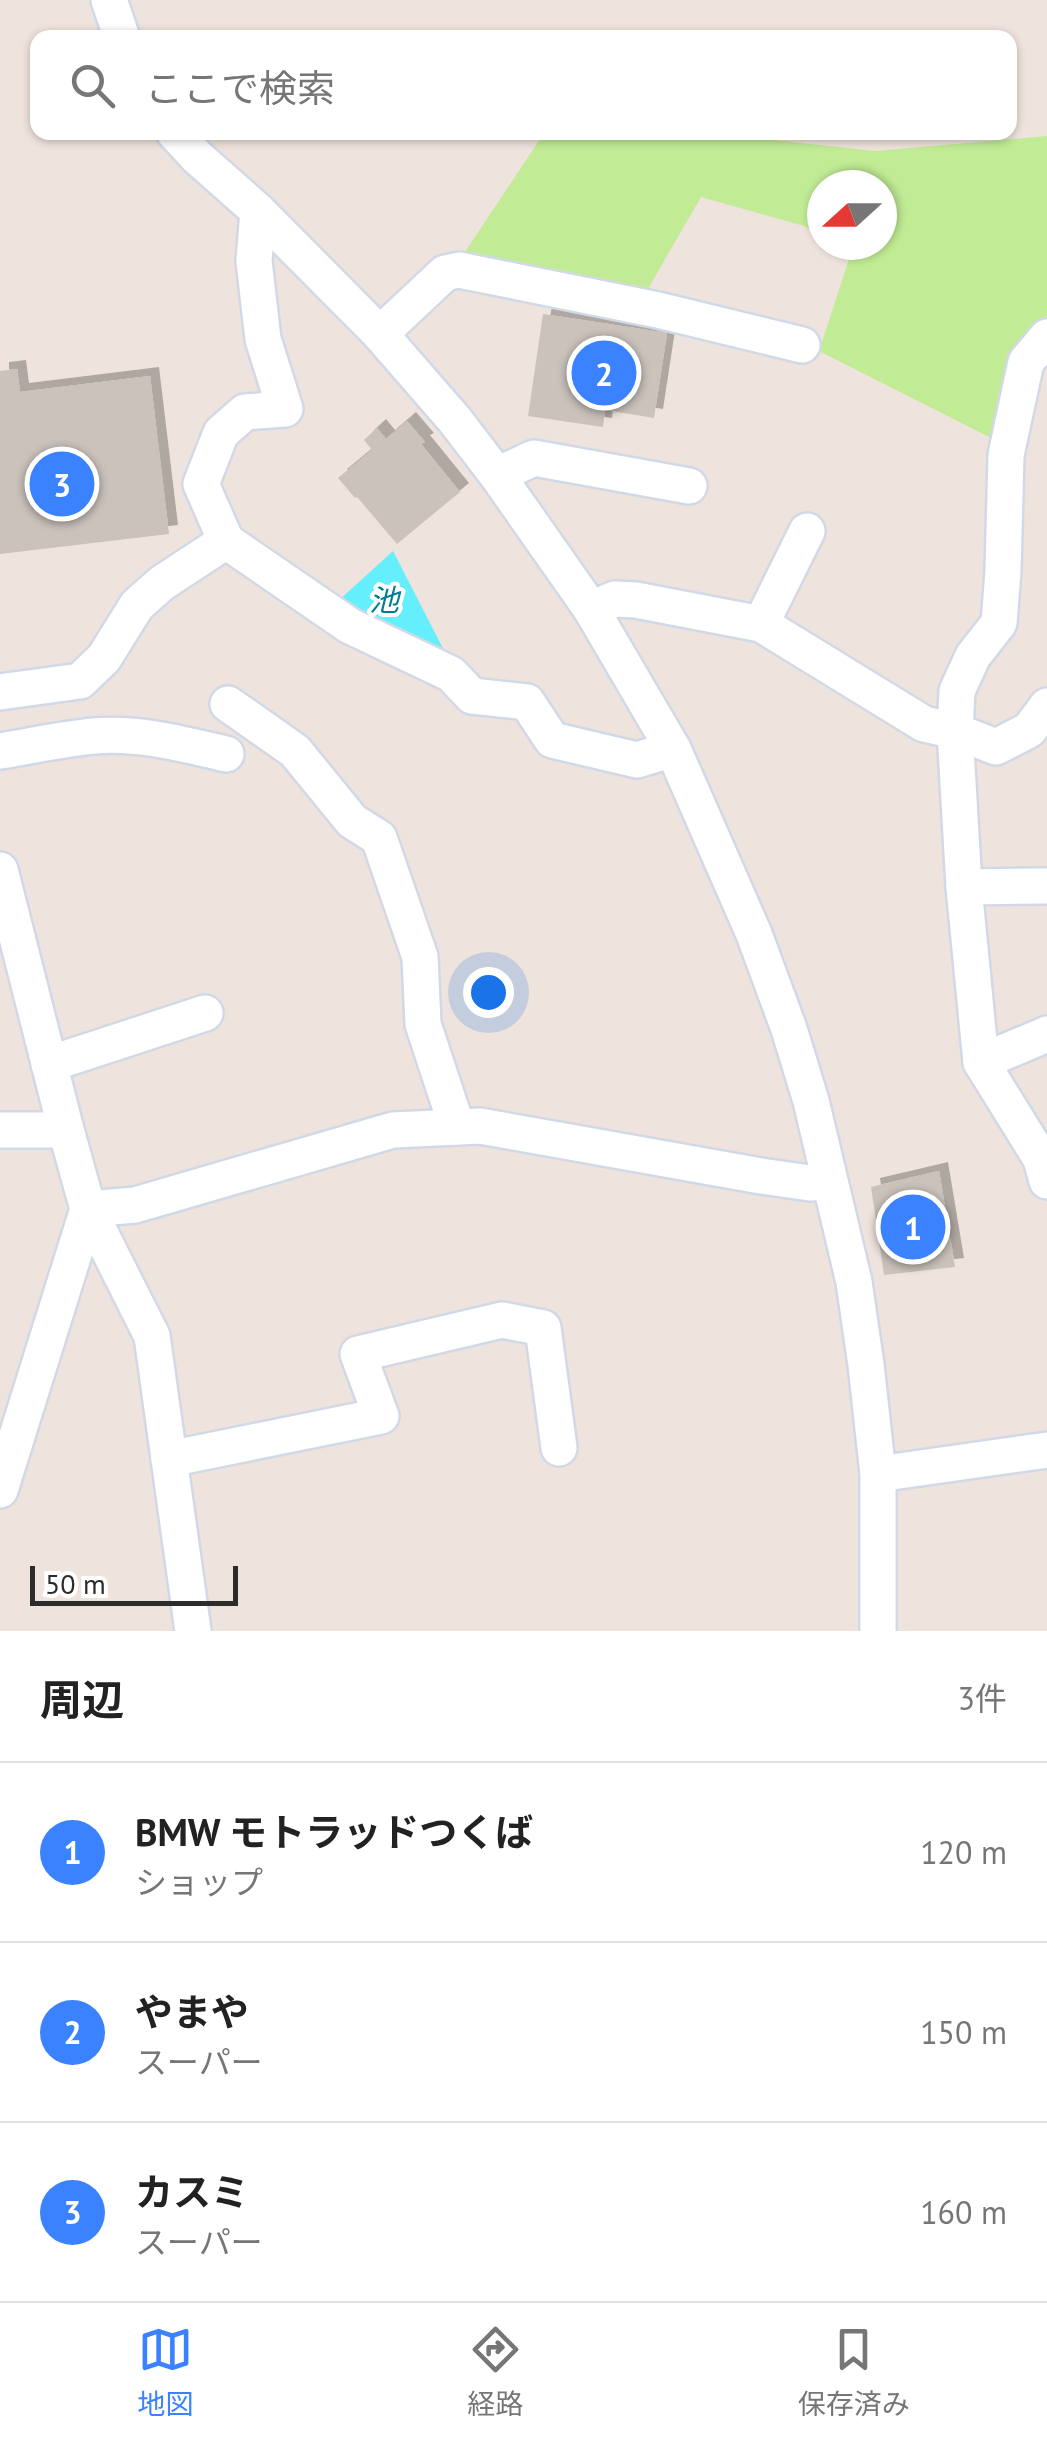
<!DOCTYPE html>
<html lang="ja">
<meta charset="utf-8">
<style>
body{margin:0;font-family:"PT Sans","Noto Sans JP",sans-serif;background:#f2f2f2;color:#222}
.compass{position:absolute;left:807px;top:170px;width:90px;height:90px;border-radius:50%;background:#fff;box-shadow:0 2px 8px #0004;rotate:249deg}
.scale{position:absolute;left:30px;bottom:25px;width:208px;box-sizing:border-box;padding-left:10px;border:5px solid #2c2c2c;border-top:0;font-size:28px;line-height:35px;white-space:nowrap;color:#2c2c2c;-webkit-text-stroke:8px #fff;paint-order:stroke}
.you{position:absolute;left:488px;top:992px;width:35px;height:35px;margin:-25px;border:8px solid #fff;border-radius:50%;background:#1a73e8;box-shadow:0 0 0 15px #1a73e833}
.badge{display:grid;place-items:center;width:65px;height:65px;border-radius:50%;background:#3a82ff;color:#fff;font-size:32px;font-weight:700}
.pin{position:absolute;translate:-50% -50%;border:5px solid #fff;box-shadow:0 2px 10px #0006}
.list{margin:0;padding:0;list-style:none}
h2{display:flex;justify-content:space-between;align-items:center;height:130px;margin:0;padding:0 40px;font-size:42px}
h2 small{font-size:32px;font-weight:400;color:#767676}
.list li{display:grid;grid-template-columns:65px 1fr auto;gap:30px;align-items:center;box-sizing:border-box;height:180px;padding:0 40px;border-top:2px solid #e0e0e0}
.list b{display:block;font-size:38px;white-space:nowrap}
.list p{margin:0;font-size:32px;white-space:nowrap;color:#767676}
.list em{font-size:32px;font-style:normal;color:#767676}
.icon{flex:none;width:55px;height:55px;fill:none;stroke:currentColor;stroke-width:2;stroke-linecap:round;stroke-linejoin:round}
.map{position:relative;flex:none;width:1047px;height:1631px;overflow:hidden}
.search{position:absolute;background:#fff;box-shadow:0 2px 8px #0004;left:30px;right:30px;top:30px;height:110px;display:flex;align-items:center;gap:25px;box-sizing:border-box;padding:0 35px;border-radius:20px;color:#767676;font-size:38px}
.sheet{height:670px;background:#fff}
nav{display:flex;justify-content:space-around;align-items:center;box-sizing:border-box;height:140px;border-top:2px solid #e0e0e0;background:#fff;font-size:28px;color:#767676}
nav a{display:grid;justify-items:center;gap:5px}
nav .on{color:#3a82ff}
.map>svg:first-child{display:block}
</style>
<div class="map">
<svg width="1047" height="1631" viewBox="0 0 1047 1631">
<defs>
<filter id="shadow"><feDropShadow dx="9" dy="-9" stdDeviation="0" flood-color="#0004"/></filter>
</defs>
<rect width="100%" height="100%" fill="#efe4dd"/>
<!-- green -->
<polygon fill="#c1eb94" points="544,133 708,133 875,151 1047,136 1047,316 1010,356 993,439 819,351 851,253 839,245 882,245 882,185 822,185 822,236 804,226 701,197 645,294 465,252"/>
<!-- water -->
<polygon fill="#65eefc" points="393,551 452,666 337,602"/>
<!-- building -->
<g fill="#cac2bb" filter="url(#shadow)">
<polygon points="543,314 667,333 654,418 605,410 603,427 528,416"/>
<polygon points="17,369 20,392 150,376 169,534 0,554 0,371"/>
<polygon points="407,421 425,442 421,444 460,492 397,544 357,497 355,498 338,478 372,450 364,440 377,428 386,439"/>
<polygon points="939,1171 955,1267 884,1275 871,1187"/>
</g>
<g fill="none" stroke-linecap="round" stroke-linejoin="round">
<defs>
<g id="minor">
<polyline points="109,0 122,38"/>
<polyline points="174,132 197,157 258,211 380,334 454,419 497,475 591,609 673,749 754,934 789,1029 811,1101 854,1282 866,1365 878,1474 878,1631"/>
<polyline points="258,211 254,261 263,339 285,409 245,412 221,433 201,484 226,541 350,626 451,674 472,696 527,702 552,740 637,760 673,749"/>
<polyline points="380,334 445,273 459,270 658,310 802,345"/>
<polyline points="1047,337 1026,362 1006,455 1003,571 999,623 973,656 957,691 955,731 996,747 1029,730 1047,706"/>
<polyline points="497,475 534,458 689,486"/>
<polyline points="591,609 615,599 636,600 761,624 924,724 955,731 964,887 981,1062 1041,1159 1047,1181"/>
<polyline points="761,624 807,531"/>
<polyline points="0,692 80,681 104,658 137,605 162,583 226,541"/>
<polyline points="228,704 295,751 352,821 379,838 420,957 423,1024 457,1127"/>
<path d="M0,751C31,746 62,739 94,736C137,732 184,744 226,754"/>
<polyline points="0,870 66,1130 88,1209 135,1205 393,1130 480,1126 761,1176 810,1183 828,1182"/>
<polyline points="964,887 1047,886"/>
<polyline points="981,1062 1047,1034"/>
<polyline points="49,1064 205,1013"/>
<polyline points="0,1130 66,1130"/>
<polyline points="169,1459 381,1416 358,1354 502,1320 543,1328 559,1448"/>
<polyline points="878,1474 1047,1450"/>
<polyline points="0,1490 88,1209 152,1336 193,1631"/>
</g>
</defs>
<!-- minor casing -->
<use href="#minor" stroke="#d2d9e6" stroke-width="40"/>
<!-- minor -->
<use href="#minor" stroke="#fff" stroke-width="35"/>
</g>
<g text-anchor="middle" stroke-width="8" stroke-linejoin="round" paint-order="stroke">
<!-- water labels -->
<g font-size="30" font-style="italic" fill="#037c95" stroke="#fff">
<text x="384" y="611">池</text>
</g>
</g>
</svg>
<svg class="compass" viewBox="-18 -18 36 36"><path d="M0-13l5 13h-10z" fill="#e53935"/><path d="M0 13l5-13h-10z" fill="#767676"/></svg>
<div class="scale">50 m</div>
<div class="you"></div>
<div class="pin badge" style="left:913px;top:1227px">1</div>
<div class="pin badge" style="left:604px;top:373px">2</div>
<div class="pin badge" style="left:62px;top:484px">3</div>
<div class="search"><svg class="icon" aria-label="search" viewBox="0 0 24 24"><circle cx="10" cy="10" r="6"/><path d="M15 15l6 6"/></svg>ここで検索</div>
</div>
<section class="sheet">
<h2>周辺<small>3件</small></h2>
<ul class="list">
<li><span class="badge">1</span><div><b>BMW モトラッドつくば</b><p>ショップ</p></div><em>120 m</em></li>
<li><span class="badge">2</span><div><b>やまや</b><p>スーパー</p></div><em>150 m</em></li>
<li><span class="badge">3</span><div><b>カスミ</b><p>スーパー</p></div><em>160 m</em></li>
</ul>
</section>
<nav>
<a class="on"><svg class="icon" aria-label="map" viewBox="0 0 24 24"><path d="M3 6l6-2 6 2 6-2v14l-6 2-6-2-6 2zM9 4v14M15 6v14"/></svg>地図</a>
<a><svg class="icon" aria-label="directions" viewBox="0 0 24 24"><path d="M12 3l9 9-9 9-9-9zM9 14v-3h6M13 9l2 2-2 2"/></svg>経路</a>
<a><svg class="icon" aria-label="saved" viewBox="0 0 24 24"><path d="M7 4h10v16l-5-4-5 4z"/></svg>保存済み</a>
</nav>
